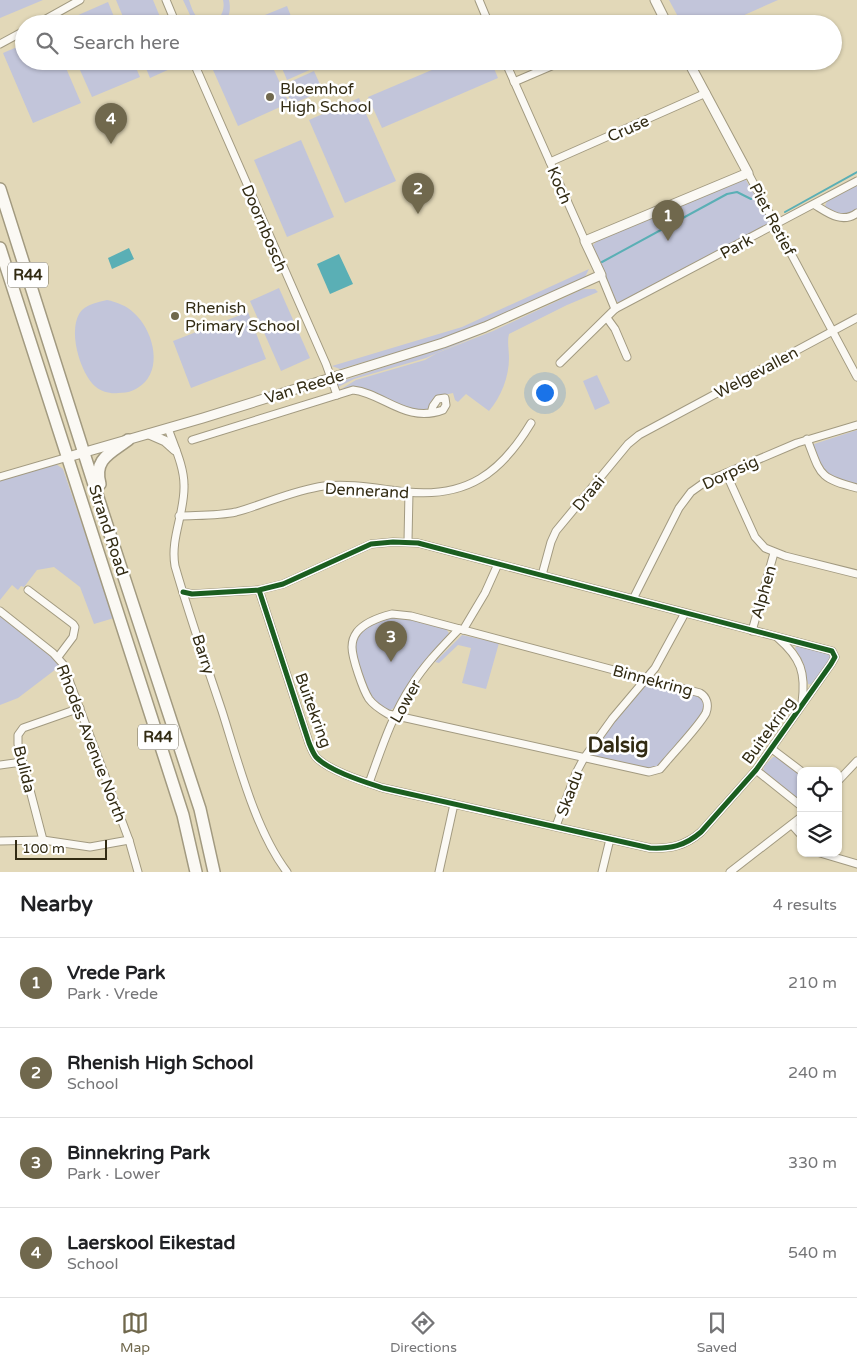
<!DOCTYPE html>
<meta charset="utf-8">
<style>
body{margin:0;font-family:"Varela Round",sans-serif;background:#f6f6f6;color:#202124}
.controls{position:absolute;right:15px;bottom:15px;display:grid;overflow:hidden;border-radius:10px;box-shadow:0 1px 4px #0004}
.controls button{width:45px;height:45px;display:grid;place-items:center;padding:0;border:0;border-bottom:1px solid #e0e0e0;background:#fff;color:#202124;font:25px sans-serif}
.scale{position:absolute;left:15px;bottom:12px;width:92px;box-sizing:border-box;padding-left:5px;border:2px solid #322b13;border-top:0;font-size:14px;line-height:18px;white-space:nowrap;color:#322b13;-webkit-text-stroke:4px #fff;paint-order:stroke}
.you{position:absolute;left:544px;top:392px;width:18px;height:18px;margin:-12px;border:4px solid #fff;border-radius:50%;background:#1a73e8;box-shadow:0 0 0 8px #1a73e833}
.badge{display:grid;place-items:center;width:32px;height:32px;border-radius:50%;background:#70684d;color:#fff;font-size:16px;font-weight:700}
.pin{position:absolute;translate:-50% -41px;filter:drop-shadow(0 1px 2px #0008)}
.pin::after{content:'';position:absolute;top:26px;width:18px;height:15px;background:inherit;clip-path:polygon(0 0,100% 0,50% 100%)}
.list{margin:0;padding:0;list-style:none}
h2{display:flex;justify-content:space-between;align-items:center;height:65px;margin:0;padding:0 20px;font-size:21px}
h2 small{font-size:16px;font-weight:400;color:#757577}
.list li{display:grid;grid-template-columns:32px 1fr auto;gap:15px;align-items:center;box-sizing:border-box;height:90px;padding:0 20px;border-top:1px solid #e0e0e0}
.list b{display:block;font-size:19px;white-space:nowrap}
.list p{margin:0;font-size:16px;white-space:nowrap;color:#757577}
.list em{font-size:16px;font-style:normal;color:#757577}
.icon{flex:none;width:28px;height:28px;fill:none;stroke:currentColor;stroke-width:2;stroke-linecap:round;stroke-linejoin:round}
.map{position:relative;flex:none;width:857px;height:872px;overflow:hidden}
.search{position:absolute;background:#fff;box-shadow:0 1px 4px #0004;left:15px;right:15px;top:15px;height:55px;display:flex;align-items:center;gap:12px;box-sizing:border-box;padding:0 18px;border-radius:28px;color:#757577;font-size:19px}
.sheet{height:425px;background:#fff}
nav{display:flex;justify-content:space-around;align-items:center;box-sizing:border-box;height:70px;border-top:1px solid #e0e0e0;background:#fff;font-size:14px;color:#757577}
nav a{display:grid;justify-items:center;gap:2px}
nav .on{color:#70684d}
.map>svg:first-child{display:block}
</style>
<div class="map">
<svg width="857" height="872" viewBox="0 0 857 872">
<rect width="100%" height="100%" fill="#e2d8b8"/>
<!-- green -->
<g fill="#c2c5da">
<polygon points="0,0 43,0 0,18"/>
<polygon points="116,0 153,0 163,24 126,24"/>
<path d="M183,0H189C191,6 193,13 198,18C211,32 227,16 223,0H229C231,9 230,18 222,24H196L190,15Z"/>
<polygon points="669,0 778,0 724,24 682,24"/>
<polygon points="108,2 117,24 60,24 60,23"/>
<polygon points="287,6 294,24 263,24 260,17"/>
<polygon points="24,44 24,61 63,61 81,103 33,123 3,53"/>
<polygon points="76,61 133,61 140,77 92,97"/>
<polygon points="143,61 180,61 181,64 150,78"/>
<polygon points="209,61 270,61 289,103 238,126"/>
<polygon points="279,61 310,61 314,68 287,80"/>
<polygon points="453,61 491,61 498,78 382,128 368,97"/>
<polygon points="314,71 323,91 292,104 283,85"/>
<polygon points="359,98 396,181 345,203 309,120"/>
<polygon points="301,140 334,217 287,237 254,160"/>
<polygon points="743,180 746,180 769,221 765,227 621,304 615,300 592,246 599,239"/>
<path d="M854,186H857V209C848,217 839,214 828,211L825,206L827,201Z"/>
<polygon points="589,269 585,277 457,335 340,369 332,366 462,327"/>
<polygon points="279,288 310,358 281,371 250,301"/>
<path d="M583,289H595L598,292L567,305L509,334C507,341 509,350 509,358C509,377 501,397 489,411L466,394L458,402L455,400L453,393L440,396C437,399 433,406 429,408C417,416 373,393 360,388L353,387L341,389L356,380L425,360L437,353L493,331Z"/>
<path d="M107,300C117,302 127,306 134,313C152,329 162,364 145,382C137,390 129,393 118,393C111,394 102,392 96,387C80,374 66,327 82,310C88,304 99,302 107,300Z"/>
<polygon points="248,312 266,359 191,388 173,341"/>
<path d="M502,324C478,337 451,346 426,358L354,379L338,387L337,383L339,382L442,348Z"/>
<polygon points="597,375 610,403 595,410 583,381"/>
<polygon points="857,430 857,485 823,476 811,445"/>
<polygon points="56,464 63,469 114,618 94,624 80,587 54,567 37,570 24,587 21,586 18,590 12,585 0,600 0,481"/>
<polygon points="0,616 53,658 60,666 18,698 0,705"/>
<path d="M396,617H402L446,629L449,633L444,641L427,658L415,674L394,708L389,711C368,698 369,693 361,671C359,663 355,656 355,648C355,629 380,620 396,617Z"/>
<polygon points="462,635 499,643 486,689 462,683 471,648 458,645 439,663 435,662"/>
<polygon points="797,645 829,652 833,656 813,685 808,684 803,662 795,648"/>
<path d="M651,683L698,695L705,701L703,713L684,738L656,768L650,770L595,757L592,754L593,749C605,734 634,689 651,683Z"/>
<polygon points="773,757 777,757 801,775 801,801 763,771 764,766"/>
</g>
<!-- water -->
<g fill="#5aafb5">
<polygon points="129,248 134,259 112,269 108,258"/>
<polygon points="339,254 353,284 330,294 317,264"/>
</g>
<g fill="none" stroke-linecap="round" stroke-linejoin="round">
<!-- stream -->
<g stroke="#5aafb5" stroke-width="2">
<polyline points="785,212 857,172"/>
<polyline points="602,262 727,194 737,192 751,199"/>
</g>
<defs>
<g id="minor">
<polyline points="166,0 176,24"/>
<polyline points="479,0 489,24"/>
<polyline points="37,24 80,0"/>
<polyline points="650,24 664,18"/>
<polyline points="0,44 24,31"/>
<polyline points="193,61 326,364 337,395"/>
<polyline points="505,61 585,241"/>
<polyline points="514,82 563,61"/>
<polyline points="550,162 706,93"/>
<polyline points="748,173 857,377"/>
<path d="M815,205C828,213 842,224 857,213"/>
<polyline points="601,275 615,309"/>
<polyline points="607,318 615,329 627,357"/>
<polyline points="560,363 615,309 857,181"/>
<path d="M168,428C174,446 184,466 184,485C185,513 170,538 175,566C189,615 206,663 222,711C238,761 255,830 287,872"/>
<path d="M807,439C821,475 818,478 857,488"/>
<path d="M192,440L353,390C383,393 406,424 443,410L446,405L445,398L438,399L433,406L431,413"/>
<polyline points="726,473 755,537 765,548 785,556 857,574"/>
<polyline points="0,477 68,457"/>
<path d="M179,516C198,515 218,516 236,512C265,504 294,490 324,486C351,483 379,489 407,492C467,498 501,473 531,423"/>
<polyline points="408,541 409,492"/>
<polyline points="542,575 551,542 556,531 628,444 639,435 857,318"/>
<polyline points="28,590 73,624 75,627 73,637 58,657"/>
<path d="M183,592L192,594L259,590L283,584L371,544L393,542L418,543L832,651L835,657L831,664L756,770L701,832C685,846 670,849 650,848L383,788C365,782 329,771 316,757C313,753 311,748 309,743L259,590"/>
<polyline points="633,599 679,508 691,492 705,482 797,443 857,425"/>
<polyline points="0,611 53,653 63,664 129,840 138,872"/>
<path d="M392,614L411,616L700,693C707,697 709,705 706,713C699,726 676,750 666,762L660,769L649,772L388,714C381,710 374,706 369,699C363,690 352,658 352,647C352,642 354,636 357,632C365,622 380,617 392,614Z"/>
<polyline points="463,630 485,593 498,564"/>
<polyline points="752,631 774,553"/>
<path d="M778,638C801,658 806,673 802,703"/>
<polyline points="772,749 801,771"/>
<polyline points="0,765 22,762"/>
<polyline points="756,770 801,806"/>
<polyline points="838,781 857,761"/>
<path d="M369,783C381,750 392,715 412,685C425,664 442,647 459,629"/>
<polyline points="792,825 801,835"/>
<polyline points="556,826 576,773 584,758 612,719 655,668 685,613"/>
<polyline points="43,840 18,744 18,735 23,728 80,708"/>
<polyline points="0,841 43,840 90,847 129,840"/>
<polyline points="820,853 857,864"/>
<polyline points="439,872 454,804"/>
<polyline points="602,872 610,839"/>
<polyline points="730,872 801,817"/>
</g>
<g id="tertiary">
<polyline points="655,0 667,24"/>
<polyline points="149,434 165,441 175,450"/>
<polyline points="68,457 203,418 443,343 485,327 601,275 585,241 748,173 688,61"/>
</g>
<g id="primary">
<polyline points="0,189 103,513 200,809 214,872"/>
<polyline points="0,248 183,815 196,872"/>
<path d="M100,484C93,459 111,453 128,440"/>
</g>
</defs>
<!-- minor casing -->
<use href="#minor" stroke="#a29a80" stroke-width="9"/>
<!-- tertiary casing -->
<use href="#tertiary" stroke="#a29a80" stroke-width="11"/>
<!-- primary casing -->
<use href="#primary" stroke="#a29a80" stroke-width="14"/>
<!-- minor -->
<use href="#minor" stroke="#fbf9f4" stroke-width="7"/>
<!-- tertiary -->
<use href="#tertiary" stroke="#fbf9f4" stroke-width="9"/>
<!-- primary -->
<use href="#primary" stroke="#fbf9f4" stroke-width="11"/>
<defs>
<path id="cycleway" d="M183,592L192,594L259,590L283,584L371,544L393,542L418,543L832,651L835,657L831,664L756,770L701,832C685,846 670,849 650,848L383,788C365,782 329,771 316,757C313,753 311,748 309,743L259,590"/>
</defs>
<!-- cycleway casing -->
<use href="#cycleway" stroke="#fff" stroke-width="8"/>
<!-- cycleway -->
<use href="#cycleway" stroke="#1b5e20" stroke-width="5"/>
</g>
<!-- markers -->
<g fill="#70684d" stroke="#fff" stroke-width="2">
<circle cx="270" cy="97" r="5"/>
<circle cx="175" cy="316" r="5"/>
</g>
<g text-anchor="middle" stroke-width="5" stroke-linejoin="round" paint-order="stroke">
<!-- shield labels -->
<g fill="#fff" stroke="#706b5a" stroke-width="1">
<rect x="8" y="262.5" width="40" height="25" rx="4"/>
<rect x="138" y="724.5" width="40" height="25" rx="4"/>
</g>
<g font-size="15" font-weight="bold" fill="#322b13">
<text x="28" y="280">R44</text>
<text x="158" y="742">R44</text>
</g>
<!-- poi labels -->
<g font-size="16" fill="#322b13" stroke="#fff" text-anchor="start">
<text x="280" y="94">Bloemhof<tspan x="280" dy="18">High School</tspan></text>
<text x="185" y="313">Rhenish<tspan x="185" dy="18">Primary School</tspan></text>
</g>
<!-- street labels -->
<g font-size="16" fill="#322b13" stroke="#fff">
<text transform="translate(628 128) rotate(-24)" y="6">Cruse</text>
<text transform="translate(560 185) rotate(67)" y="6">Koch</text>
<text transform="translate(773 219) rotate(62)" y="6">Piet Retief</text>
<text transform="translate(265 228) rotate(67)" y="6">Doornbosch</text>
<text transform="translate(736 246) rotate(-28)" y="6">Park</text>
<text transform="translate(756 372) rotate(-28)" y="6">Welgevallen</text>
<text transform="translate(304 386) rotate(-17)" y="6">Van Reede</text>
<text transform="translate(730 472) rotate(-25)" y="6">Dorpsig</text>
<text transform="translate(367 490) rotate(3)" y="6">Dennerand</text>
<text transform="translate(588 493) rotate(-50)" y="6">Draai</text>
<text transform="translate(109 530) rotate(72)" y="6">Strand Road</text>
<text transform="translate(763 592) rotate(-74)" y="6">Alphen</text>
<text transform="translate(204 654) rotate(72)" y="6">Barry</text>
<text transform="translate(653 680) rotate(15)" y="6">Binnekring</text>
<text transform="translate(405 701) rotate(-61)" y="6">Lower</text>
<text transform="translate(314 710) rotate(70)" y="6">Buitekring</text>
<text transform="translate(768 730) rotate(-54)" y="6">Buitekring</text>
<text transform="translate(92 743) rotate(69)" y="6">Rhodes Avenue North</text>
<text transform="translate(25 769) rotate(76)" y="6">Bulida</text>
<text transform="translate(569 793) rotate(-69)" y="6">Skadu</text>
</g>
<!-- district labels -->
<g font-size="21" font-weight="bold" fill="#322b13" stroke="#fff">
<text x="618" y="752">Dalsig</text>
</g>
</g>
</svg>
<div class="controls">
<button><svg class="icon" aria-label="locate" viewBox="0 0 24 24"><circle cx="12" cy="12" r="6"/><path d="M12 2v4M12 18v4M2 12h4M18 12h4"/></svg></button>
<button><svg class="icon" aria-label="layers" viewBox="0 0 24 24"><path d="M12 4l9 5-9 5-9-5zM3 14l9 5 9-5"/></svg></button>
</div>
<div class="scale">100 m</div>
<div class="you"></div>
<div class="pin badge" style="left:668px;top:241px">1</div>
<div class="pin badge" style="left:418px;top:214px">2</div>
<div class="pin badge" style="left:391px;top:662px">3</div>
<div class="pin badge" style="left:111px;top:144px">4</div>
<div class="search"><svg class="icon" aria-label="search" viewBox="0 0 24 24"><circle cx="10" cy="10" r="6"/><path d="M15 15l6 6"/></svg>Search here</div>
</div>
<section class="sheet">
<h2>Nearby<small>4 results</small></h2>
<ul class="list">
<li><span class="badge">1</span><div><b>Vrede Park</b><p>Park · Vrede</p></div><em>210 m</em></li>
<li><span class="badge">2</span><div><b>Rhenish High School</b><p>School</p></div><em>240 m</em></li>
<li><span class="badge">3</span><div><b>Binnekring Park</b><p>Park · Lower</p></div><em>330 m</em></li>
<li><span class="badge">4</span><div><b>Laerskool Eikestad</b><p>School</p></div><em>540 m</em></li>
</ul>
</section>
<nav>
<a class="on"><svg class="icon" aria-label="map" viewBox="0 0 24 24"><path d="M3 6l6-2 6 2 6-2v14l-6 2-6-2-6 2zM9 4v14M15 6v14"/></svg>Map</a>
<a><svg class="icon" aria-label="directions" viewBox="0 0 24 24"><path d="M12 3l9 9-9 9-9-9zM9 14v-3h6M13 9l2 2-2 2"/></svg>Directions</a>
<a><svg class="icon" aria-label="saved" viewBox="0 0 24 24"><path d="M7 4h10v16l-5-4-5 4z"/></svg>Saved</a>
</nav>
